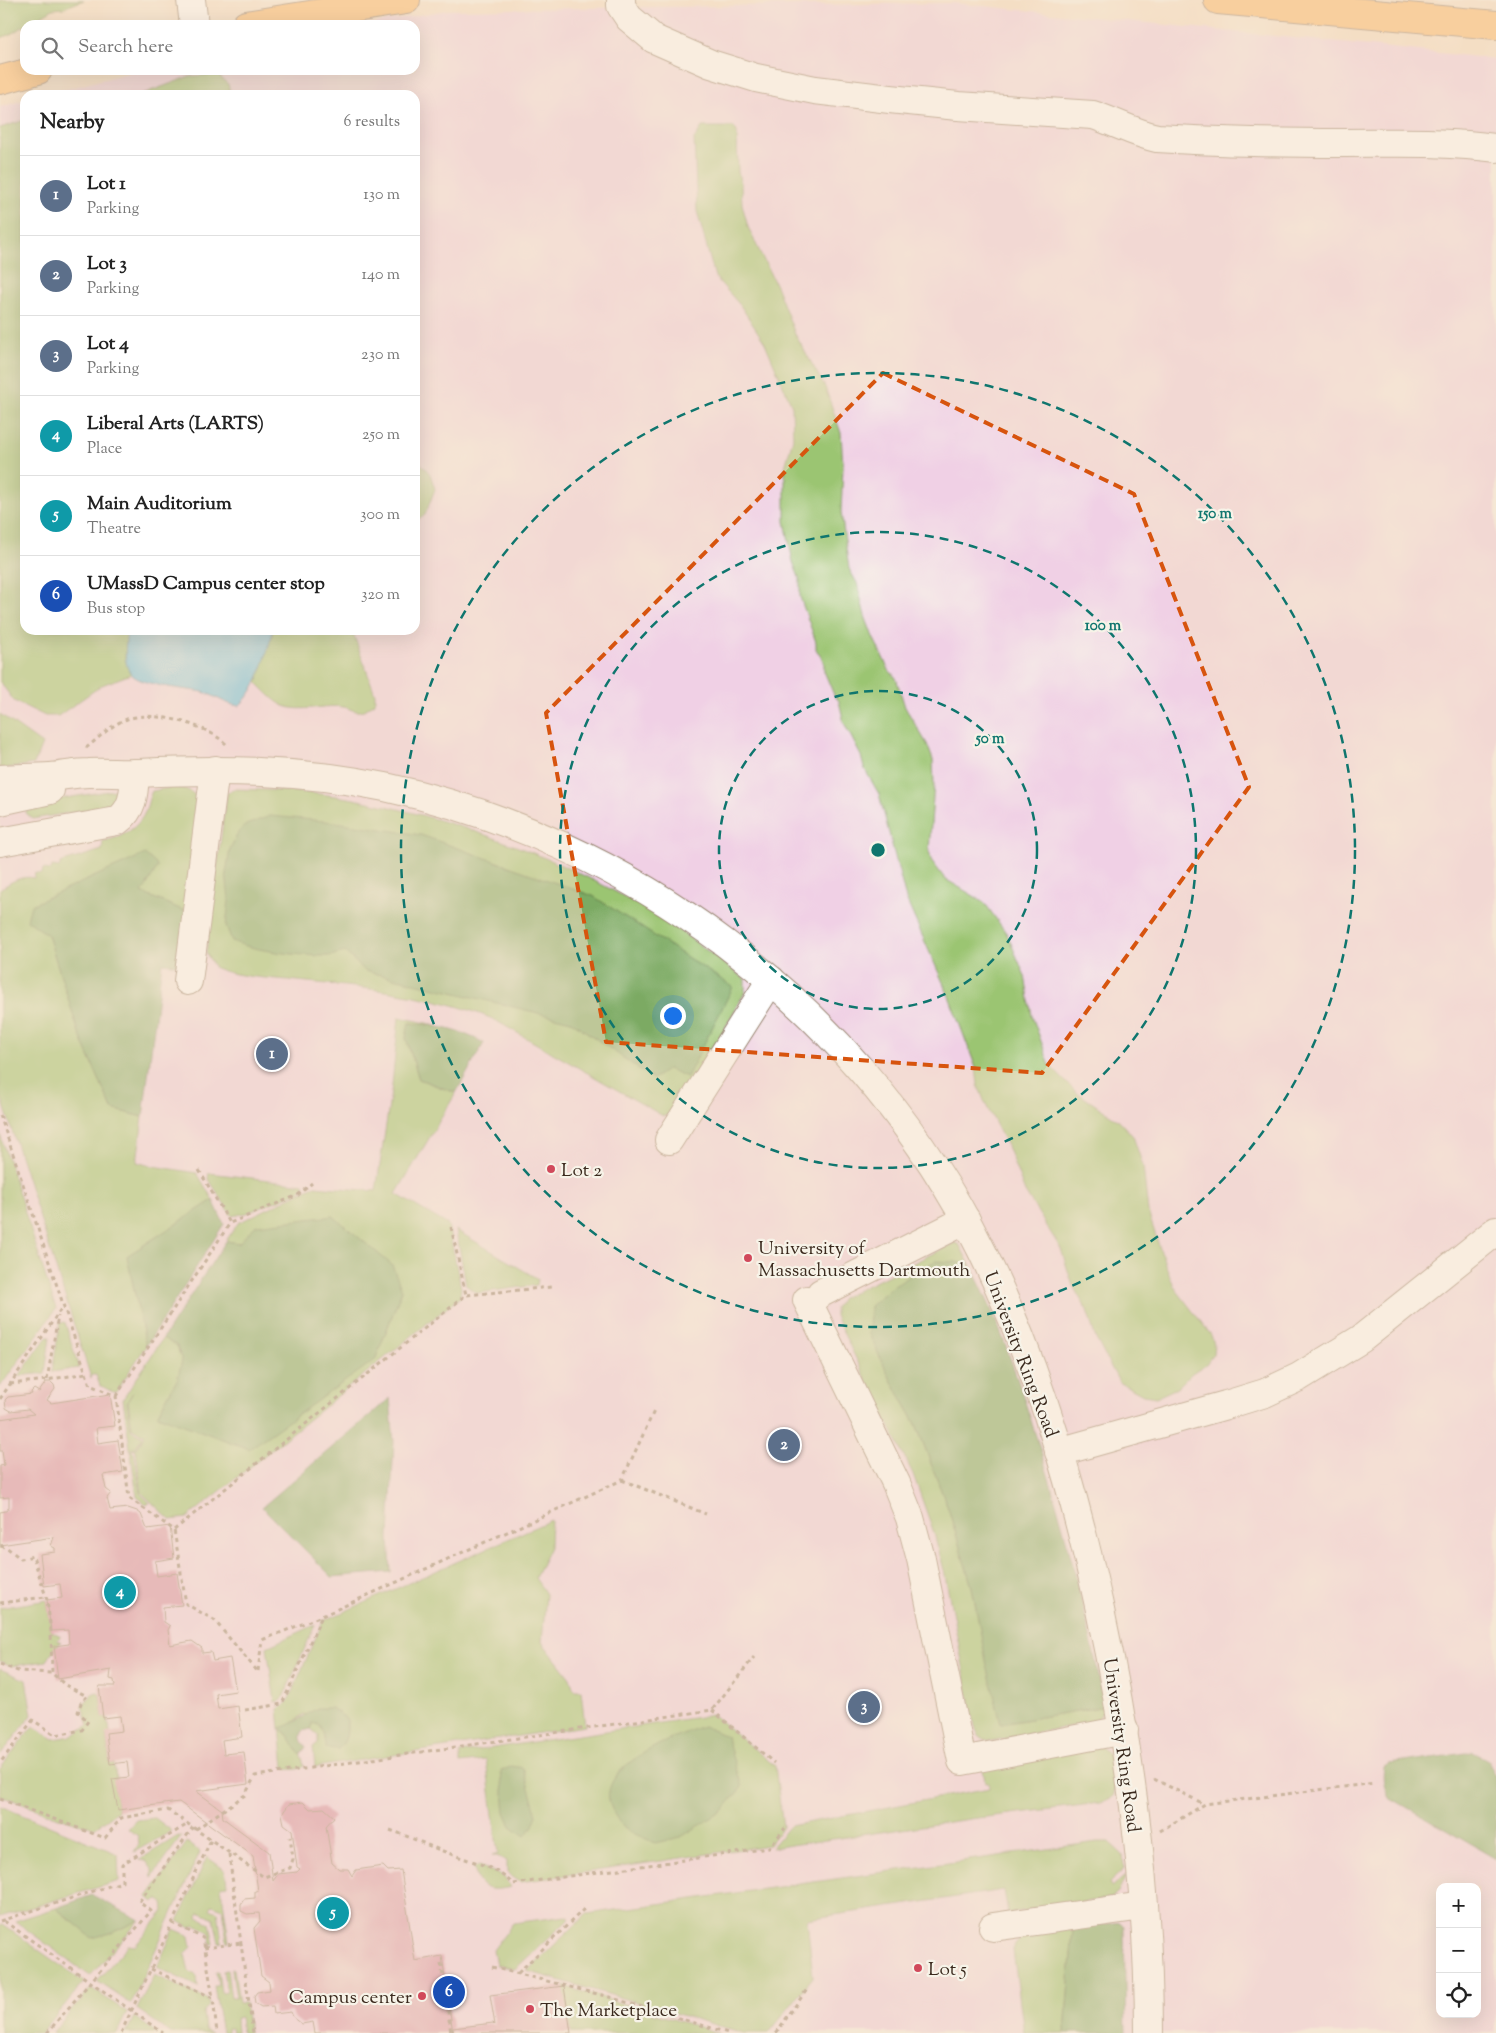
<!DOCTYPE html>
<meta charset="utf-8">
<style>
body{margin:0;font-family:"Sorts Mill Goudy",serif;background:#f2f2f2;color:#222}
.controls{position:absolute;right:15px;bottom:15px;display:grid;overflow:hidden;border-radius:10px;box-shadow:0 5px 20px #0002}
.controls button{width:45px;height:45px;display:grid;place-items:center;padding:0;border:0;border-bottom:1px solid #e0e0e0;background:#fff;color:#222;font:25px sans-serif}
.you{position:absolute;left:672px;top:1015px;width:18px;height:18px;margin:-12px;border:4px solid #fff;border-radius:50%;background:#1a73e8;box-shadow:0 0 0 8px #1a73e833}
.badge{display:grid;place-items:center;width:32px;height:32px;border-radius:50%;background:#111827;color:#fff;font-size:16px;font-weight:700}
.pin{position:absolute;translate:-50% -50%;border:2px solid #fff;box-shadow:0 1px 5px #0006}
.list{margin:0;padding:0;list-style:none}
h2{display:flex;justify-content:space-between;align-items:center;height:65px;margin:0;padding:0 20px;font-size:21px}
h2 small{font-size:16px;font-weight:400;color:#767676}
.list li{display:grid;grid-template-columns:32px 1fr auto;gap:15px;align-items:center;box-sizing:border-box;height:80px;padding:0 20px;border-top:1px solid #e0e0e0}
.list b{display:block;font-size:19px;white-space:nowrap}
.list p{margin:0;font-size:16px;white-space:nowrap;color:#767676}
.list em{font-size:16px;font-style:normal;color:#767676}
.icon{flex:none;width:28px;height:28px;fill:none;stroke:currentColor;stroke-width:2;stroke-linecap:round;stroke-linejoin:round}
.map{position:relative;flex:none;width:1496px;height:2033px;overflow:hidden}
.search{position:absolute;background:#fff;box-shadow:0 5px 20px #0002;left:20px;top:20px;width:400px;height:55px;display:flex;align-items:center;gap:12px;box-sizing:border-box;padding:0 18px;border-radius:15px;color:#767676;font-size:19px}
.panel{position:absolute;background:#fff;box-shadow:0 5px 20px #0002;left:20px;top:90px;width:400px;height:545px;border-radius:15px}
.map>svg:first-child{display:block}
</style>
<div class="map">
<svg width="1496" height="2033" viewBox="0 0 1496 2033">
<rect width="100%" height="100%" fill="#f7f3e8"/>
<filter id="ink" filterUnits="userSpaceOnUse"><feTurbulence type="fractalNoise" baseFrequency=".02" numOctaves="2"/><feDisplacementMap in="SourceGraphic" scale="10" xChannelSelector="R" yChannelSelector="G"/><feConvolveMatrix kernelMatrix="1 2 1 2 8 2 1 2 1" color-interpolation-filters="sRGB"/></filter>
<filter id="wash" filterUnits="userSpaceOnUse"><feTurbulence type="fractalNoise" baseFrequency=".0096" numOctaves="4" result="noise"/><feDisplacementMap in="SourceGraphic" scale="20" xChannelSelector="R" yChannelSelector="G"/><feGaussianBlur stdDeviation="1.12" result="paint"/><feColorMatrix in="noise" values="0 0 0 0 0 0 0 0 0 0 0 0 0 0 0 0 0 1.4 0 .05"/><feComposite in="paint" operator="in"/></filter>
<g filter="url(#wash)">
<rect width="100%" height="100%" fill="#f4dec4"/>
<!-- built -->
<path fill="#f0d0e5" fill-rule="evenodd" d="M953,3L1496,59V2033H0V107L25,100V630H415V95H44L140,70H415V25H363L448,10ZM1440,1887H1477V2014H1440Z"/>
<!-- green -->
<g fill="#9bc572" stroke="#6b7848">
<polygon points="0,0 84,0 63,8 53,9 9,35 0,38"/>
<polygon points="218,75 228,84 231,95 140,95 191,76"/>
<polygon points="25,120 25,630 127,630 125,659 131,674 102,685 58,716 45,716 14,701 0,682 0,128"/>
<polygon points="702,127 734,127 737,132 738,172 741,184 742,204 748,227 777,288 795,334 825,387 841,433 843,467 841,512 849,569 857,583 865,616 873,637 889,670 896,678 905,707 927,744 933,760 934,784 929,850 931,860 945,879 984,902 1007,934 1025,976 1032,1016 1050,1066 1076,1092 1118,1120 1133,1136 1143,1166 1148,1212 1166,1267 1175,1288 1211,1335 1214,1344 1213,1354 1206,1364 1192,1373 1177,1388 1157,1397 1143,1395 1119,1382 1096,1339 1087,1310 1073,1286 1061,1249 1025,1192 1007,1146 985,1103 978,1085 976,1068 949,996 906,899 879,794 864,768 861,756 844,723 839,701 834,695 824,671 824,662 816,649 816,642 800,597 800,580 793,562 785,521 785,467 793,438 792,406 765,343 740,305 715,277 697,211 694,139"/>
<polygon points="415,454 417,459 430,474 435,489 425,515 415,521"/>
<path d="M272,630H352L375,694V703C370,706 366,710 361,711C353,712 350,708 343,707C326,704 301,713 284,706C274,701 265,691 257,683L272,635Z"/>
<polygon points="0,714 42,744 34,764 0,769"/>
<path d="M174,787C186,788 195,791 200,804L187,912L141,893L48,935L79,1033L112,1109L143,1117L137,1162L147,1165L197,1173L213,1200L127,1256L146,1346L116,1392C109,1392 106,1387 100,1386L96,1375H92L91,1378L0,1093V889C11,882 21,875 34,878L35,873L42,874L43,869L51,870L52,866L60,867V863L102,850L103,841C122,838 139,828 146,810C148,803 149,797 152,791Z"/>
<path d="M233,789C276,790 326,792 368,802C469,824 568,861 656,915C687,934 716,958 745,979V992L695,1082L674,1114L663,1116L493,1019C431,993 364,988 298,981C272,978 240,978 215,968L206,953L224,815L227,793Z"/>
<polygon points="114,790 121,793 116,805 33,819 26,813 27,808 30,804"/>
<polygon points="399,1017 436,1025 409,1023 406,1038 419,1079 456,1093 396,1194 448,1225 461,1288 460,1297 187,1518 170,1520 142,1493 136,1451 133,1449 136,1449 145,1435 132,1428 128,1401 133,1392 127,1402 131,1430 143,1436 135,1448 132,1448 132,1451 134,1453 141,1494 150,1503 146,1504 137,1497 123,1399 163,1338 177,1346 182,1361 177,1380 157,1415 375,1360 402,1290 239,1243 226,1241 238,1223 314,1186 376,1191 392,1085"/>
<polygon points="0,1134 56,1309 0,1387"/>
<polygon points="209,1173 304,1184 305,1186 298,1192 247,1213 232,1216 208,1178"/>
<polygon points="456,1230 538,1279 537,1285 478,1293 473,1291 466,1285"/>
<path d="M954,1243L959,1244L970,1265L964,1263L869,1334L891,1380L916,1424L949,1511L972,1587L1001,1724L1105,1706L1100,1716L1094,1722L991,1741C982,1739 978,1736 975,1727L944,1570L934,1533L913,1474L835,1316V1308L842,1298Z"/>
<polygon points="65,1322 79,1368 52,1372 60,1323"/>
<polygon points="47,1337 50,1337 45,1373 19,1376"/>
<path d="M551,1520L550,1547L535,1578L546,1594L542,1642L570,1678L574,1690H581L585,1726L315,1767L313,1747L318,1743V1735L311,1729L312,1723H317C323,1729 324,1732 324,1740L347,1734L304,1714L289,1726L280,1729C292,1737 302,1752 304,1766C298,1770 290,1771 284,1767L278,1709L284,1706L288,1701L323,1621Z"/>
<polygon points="47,1600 51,1631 61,1636 57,1640 62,1642 54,1647 54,1650 47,1661 12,1666 0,1661 0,1608"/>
<polygon points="315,1625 282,1700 275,1702 267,1647"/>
<polygon points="0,1669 26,1680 32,1715 0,1756"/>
<polygon points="98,1692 100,1696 103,1718 108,1718 110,1733 106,1734 110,1764 114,1763 116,1778 113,1779 118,1811 94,1828 46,1813 0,1795 0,1769 33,1726 54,1739 72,1736 88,1725 82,1706 93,1693"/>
<polygon points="713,1715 775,1766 783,1827 769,1845 520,1882 507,1873 507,1861 497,1856 492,1856 498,1854 486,1760 460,1763 460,1753"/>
<path d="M1099,1746C1116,1755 1118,1781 1113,1797L1100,1803L970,1819L771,1848L790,1826L989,1788V1783L985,1782L983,1769Z"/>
<polygon points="0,1806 118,1854 119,1881 0,1917"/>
<polygon points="155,1818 172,1831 134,1852 139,1844 138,1836 128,1829 136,1820"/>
<polygon points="178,1836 181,1837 152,1877 152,1869 146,1861 139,1860"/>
<polygon points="187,1842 200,1852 131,2004 97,1981 128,1945 135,1946 164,1911 163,1903 157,1899 154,1902 148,1897"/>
<polygon points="1097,1842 1109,1842 1123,1855 1124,1869 1109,1883 1111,1888 1125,1876 1125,1878 1118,1893 1112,1898 1008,1913 1004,1890 807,1919 813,1977 769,2033 744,2033 527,1971 587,1914"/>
<polygon points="207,1857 225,1870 227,1885 221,1886 229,1941 227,1942 223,1909 212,1905 210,1909 218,1912 222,1942 219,1943 214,1919 199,1912 198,1917 210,1923 214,1944 211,1944 209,1932 195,1925 191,1928 178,1921"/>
<path d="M479,1866L503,1876L511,1887C489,1892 478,1890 474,1867Z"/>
<polygon points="56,1908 72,1922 111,1933 140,1920 90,1976 15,1921"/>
<polygon points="566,1916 569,1917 568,1920 515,1969 496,1965 493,1950 513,1923"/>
<polygon points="3,1925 84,1982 41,2033 0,2033 0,1926"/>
<polygon points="1073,1928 1065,2033 1024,2033 1013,1950 1015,1945 1024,1935"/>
<polygon points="174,1929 190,1936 192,1947 185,1954 189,1971 197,1976 198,1987 157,1967"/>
<polygon points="232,1969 234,1969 239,2003 245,2003 249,2033 242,2033 240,2017 236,2018 237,2033 232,2033 231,2028 227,2028 227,2033 222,2033 214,1986 218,1986 216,1972 218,1972 221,1992 223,1993 227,1992 223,1971 227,1970 231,1998 236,1998"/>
<polygon points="154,1975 208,2000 209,2006 203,2012 205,2030 211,2033 171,2033 137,2009"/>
<polygon points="564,1986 719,2033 571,2033"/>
<polygon points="91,1988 127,2012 117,2033 52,2033"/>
<polygon points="134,2017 157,2033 126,2033"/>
</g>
<!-- forest -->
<g fill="#7caa64" stroke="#5c6a41">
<path d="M270,816L335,822L421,835L593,896L733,987L687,1077L668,1069L653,1079L571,1021L365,971L345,952C339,953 333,956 327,956C301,956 254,951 232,941L226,926L229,900L226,873L230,849L239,831L246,825Z"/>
<polygon points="145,854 158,866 142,893 187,912 182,965 162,963 143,1117 112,1109 79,1033 48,935 27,920 31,905"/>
<path d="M409,1023C435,1025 461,1030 484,1043L456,1093L419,1079L406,1038Z"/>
<polygon points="213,1200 224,1224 146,1346 127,1256"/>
<polygon points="333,1216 392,1265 402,1290 375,1360 249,1449 157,1415 177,1380 182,1361 177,1346 163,1338 226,1241 239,1243 256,1225"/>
<path d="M935,1261L957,1262L970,1265C996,1313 1013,1365 1030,1417C1061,1512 1085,1608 1105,1706L1001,1724L986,1661L972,1587L949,1511L916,1424L891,1380L869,1334L870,1306L894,1285Z"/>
<polygon points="390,1398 394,1442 389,1537 391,1572 332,1577 262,1507"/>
<path d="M318,1708H332L347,1719C347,1731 348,1741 338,1749L326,1748C323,1738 325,1731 317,1723H312L311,1729L303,1731C299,1737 301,1741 306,1747L300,1755L288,1735L280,1728C294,1725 305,1714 318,1708Z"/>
<path d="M703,1726L726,1736L742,1787L721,1812L681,1837L655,1843C645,1838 632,1834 624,1827C620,1823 618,1818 615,1814C584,1770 674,1737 703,1726Z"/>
<path d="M1473,1752L1488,1760L1496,1776V1859L1389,1797C1384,1787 1382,1778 1384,1767L1389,1764Z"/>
<polygon points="512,1766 523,1768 537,1815 533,1826 525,1836 511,1826 505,1812 501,1771"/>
<polygon points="92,1895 140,1920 111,1933 92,1938 56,1908"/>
<polygon points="1120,1922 1124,1926 1126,2033 1065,2033 1073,1928"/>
</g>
<!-- water -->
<path fill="#66c0e4" stroke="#507581" d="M127,630H272V635C264,661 259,688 239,706C224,704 216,696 203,692C186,689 144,686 132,675C122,665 126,643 127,630Z"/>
<g id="blocks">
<!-- building -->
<g fill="#d88eaa">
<polygon points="46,1382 51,1382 54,1385 55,1389 47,1400 51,1403 110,1394 115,1426 96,1428 98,1443 118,1440 123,1472 103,1475 106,1489 111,1493 107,1498 110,1510 128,1508 137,1511 141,1514 147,1529 170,1526 174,1558 155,1561 157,1576 177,1573 182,1605 163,1607 164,1622 170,1626 168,1630 170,1645 192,1641 202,1648 202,1653 211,1652 213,1661 230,1658 236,1691 216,1694 218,1709 238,1706 242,1737 222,1740 224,1754 244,1752 248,1784 196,1791 222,1810 223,1818 269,1852 273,1881 278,1874 297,1872 300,1869 297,1867 292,1830 284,1824 282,1814 289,1804 303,1802 310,1809 324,1808 334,1817 326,1826 332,1863 339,1869 348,1869 352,1876 356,1870 383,1866 388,1871 401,1870 415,1961 442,1956 453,2033 315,2033 313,2022 302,2024 293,2017 291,2012 274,2014 273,2006 261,2007 255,2003 254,1996 257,1992 270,1990 269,1982 261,1976 254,1928 260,1921 259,1913 247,1914 241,1911 241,1904 244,1899 255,1898 255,1891 258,1891 253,1856 179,1802 118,1810 112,1779 129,1777 127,1762 110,1764 106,1733 122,1731 120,1716 103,1718 99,1686 115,1686 114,1680 110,1679 111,1670 58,1679 54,1646 69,1644 68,1630 51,1631 47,1600 62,1598 60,1584 44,1586 40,1554 55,1552 55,1548 51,1546 54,1537 0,1545 0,1512 6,1511 9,1507 9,1497 0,1498 0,1466 4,1465 2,1451 0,1451 0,1419 34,1414 28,1409 11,1411 6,1408 5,1400 8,1397 32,1394 31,1392 34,1389 39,1392"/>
<polygon points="564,1986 571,2033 454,2033 453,2028 493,2023 495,2025 490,1995"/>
</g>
</g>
</g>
<g filter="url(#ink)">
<use href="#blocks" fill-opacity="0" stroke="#988471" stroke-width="1"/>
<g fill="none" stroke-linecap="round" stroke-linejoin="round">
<defs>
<g id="minor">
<polyline points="191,0 194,25"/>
<path d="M621,0V6L629,18L654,39L711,64L756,78L815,90L890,99L958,106L1093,115C1115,122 1134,133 1157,138C1219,142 1281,143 1344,143C1395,143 1446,141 1496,148"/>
<path d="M0,779C16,778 33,778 50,777C63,776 76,773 89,773C105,772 122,774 139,773C222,769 303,770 385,787C632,840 850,1004 969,1226C1032,1344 1072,1480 1100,1610C1130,1749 1149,1891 1149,2033"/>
<polyline points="0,801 50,790"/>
<path d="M0,842L117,821C134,809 134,792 135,773"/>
<polyline points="188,981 215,770"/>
<polyline points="669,1140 771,980"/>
<polyline points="821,1293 966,1220"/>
<polyline points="807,1300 896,1483 910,1518 921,1559 962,1761 1124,1730"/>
<polyline points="1059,1452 1226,1405 1265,1393 1299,1377 1361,1339 1496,1231"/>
<polyline points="993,1927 1143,1906"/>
</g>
<g id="major">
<polyline points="1218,0 1496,25"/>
<polyline points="246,25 406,0"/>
<polyline points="0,80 38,70"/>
</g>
</defs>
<!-- minor casing -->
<use href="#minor" stroke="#988471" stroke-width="30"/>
<!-- major casing -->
<use href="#major" stroke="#988471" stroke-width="30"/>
<!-- path -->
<g stroke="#988471" stroke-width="3" stroke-dasharray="4 4" stroke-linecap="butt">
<path d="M86,748C99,738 112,724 127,719C155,710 209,725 228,746"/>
<polyline points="0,1115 90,1385 116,1396 129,1498 174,1530 186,1604 214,1620 258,1672"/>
<polyline points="199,1170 230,1223"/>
<polyline points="451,1227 466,1295"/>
<polyline points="47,1380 58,1316"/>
<polyline points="10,1384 47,1380 86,1373"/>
<polyline points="116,1396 230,1223 298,1195 312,1183"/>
<polyline points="0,1399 63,1306"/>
<polyline points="622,1480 706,1514"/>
<polyline points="174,1530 466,1295 551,1287"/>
<polyline points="0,1546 6,1547 21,1559 33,1556 47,1600 51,1631 52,1673"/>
<polyline points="0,1603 46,1597"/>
<polyline points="0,1664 18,1671 52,1673 65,1685 87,1696 81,1703 78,1712 88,1721 82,1730 55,1735 33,1720 0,1763"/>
<polyline points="258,1671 262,1640 322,1616 622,1480 655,1409"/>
<polyline points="245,1710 282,1704 322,1616"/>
<polyline points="712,1710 774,1763"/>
<polyline points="1154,1779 1204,1804"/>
<polyline points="0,1799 105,1838 121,1818 168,1810 264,1877 290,1868 293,1859 290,1837"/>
<polyline points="196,1829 245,1795 255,1776 712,1710 754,1657"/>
<path d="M390,1830C411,1837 430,1847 451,1854C475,1863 493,1865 513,1884L769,1848L785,1828"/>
<polyline points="1160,1831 1205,1804 1375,1783"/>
<polyline points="229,1854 253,2033"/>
<polyline points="0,1921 122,1882 122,1864 188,1824"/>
<polyline points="4,1921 163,2033"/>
<polyline points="172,1923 203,1938 213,1998"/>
<polyline points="204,1948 241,1943"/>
<polyline points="441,1963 451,2033"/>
<polyline points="492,1967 609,1997 728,2033"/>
<polyline points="151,1969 213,1998 217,2033"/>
<polyline points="518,1973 586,1907"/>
<polyline points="47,2033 151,1911 139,1902 193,1827"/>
<polyline points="121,2033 211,1840"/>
<polyline points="776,2033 808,1988"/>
</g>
<!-- minor -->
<use href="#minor" stroke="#fff" stroke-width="28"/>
<!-- major -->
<use href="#major" stroke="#fdbc70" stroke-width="28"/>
</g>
</g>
<!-- marked area -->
<path d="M0 0H1496V2033H0ZM883,373L1134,494L1249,787L1042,1073L606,1042L546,713Z" fill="#f4dec4" fill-opacity=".55" fill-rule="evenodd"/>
<path fill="none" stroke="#d7540e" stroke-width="4" stroke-dasharray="10 6" stroke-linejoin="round" d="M883,373L1134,494L1249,787L1042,1073L606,1042L546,713Z"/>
<!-- distance rings -->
<g fill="none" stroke="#0f766e" stroke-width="2.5" stroke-dasharray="9 6">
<circle cx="878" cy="850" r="159"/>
<circle cx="878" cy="850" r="318"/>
<circle cx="878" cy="850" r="477"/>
</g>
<!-- markers -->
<g fill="#d1495b" stroke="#f7f3e8" stroke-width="2">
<circle cx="551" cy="1169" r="5"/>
<circle cx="748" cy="1258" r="5"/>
<circle cx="918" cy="1968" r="5"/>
<circle cx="422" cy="1996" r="5"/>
<circle cx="530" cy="2009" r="5"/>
</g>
<g text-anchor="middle" stroke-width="4.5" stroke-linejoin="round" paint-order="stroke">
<!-- poi labels -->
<g font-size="19" fill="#3b2a1e" stroke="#f7f3e8" text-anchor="start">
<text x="561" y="1176">Lot 2</text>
<text x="758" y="1254">University of<tspan x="758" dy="22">Massachusetts Dartmouth</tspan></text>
<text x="928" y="1975">Lot 5</text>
<text x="412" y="2003" text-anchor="end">Campus center</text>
<text x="540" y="2016">The Marketplace</text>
</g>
<!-- street labels -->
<g font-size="19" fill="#3b2a1e" stroke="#f7f3e8">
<text transform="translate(1022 1354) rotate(69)" y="7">University Ring Road</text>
<text transform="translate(1123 1745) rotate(82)" y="7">University Ring Road</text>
</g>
</g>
<circle cx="878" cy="850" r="8" fill="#0f766e" stroke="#f7f3e8" stroke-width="2.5"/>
<g font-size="15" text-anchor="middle" font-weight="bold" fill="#0f766e" stroke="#f7f3e8" stroke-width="4.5" stroke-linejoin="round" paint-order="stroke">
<text x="1215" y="518">150 m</text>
<text x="1103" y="630">100 m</text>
<text x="990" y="743">50 m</text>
</g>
</svg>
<div class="controls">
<button>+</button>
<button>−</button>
<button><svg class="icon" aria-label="locate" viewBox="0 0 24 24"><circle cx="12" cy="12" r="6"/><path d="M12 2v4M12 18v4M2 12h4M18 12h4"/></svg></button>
</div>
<div class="you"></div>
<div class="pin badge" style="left:272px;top:1054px;background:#5c6f8a">1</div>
<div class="pin badge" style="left:784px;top:1445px;background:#5c6f8a">2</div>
<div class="pin badge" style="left:864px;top:1707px;background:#5c6f8a">3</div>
<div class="pin badge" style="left:120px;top:1592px;background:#0f9aa8">4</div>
<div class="pin badge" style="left:333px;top:1913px;background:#0f9aa8">5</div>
<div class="pin badge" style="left:449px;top:1992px;background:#1a4fb4">6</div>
<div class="search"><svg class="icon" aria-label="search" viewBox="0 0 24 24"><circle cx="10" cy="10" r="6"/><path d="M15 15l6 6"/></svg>Search here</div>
<section class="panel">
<h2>Nearby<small>6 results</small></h2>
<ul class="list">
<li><span class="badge" style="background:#5c6f8a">1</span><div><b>Lot 1</b><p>Parking</p></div><em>130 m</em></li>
<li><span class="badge" style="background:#5c6f8a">2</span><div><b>Lot 3</b><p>Parking</p></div><em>140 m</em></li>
<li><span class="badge" style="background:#5c6f8a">3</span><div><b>Lot 4</b><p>Parking</p></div><em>230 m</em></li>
<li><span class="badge" style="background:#0f9aa8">4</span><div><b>Liberal Arts (LARTS)</b><p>Place</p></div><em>250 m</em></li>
<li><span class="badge" style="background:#0f9aa8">5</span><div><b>Main Auditorium</b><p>Theatre</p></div><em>300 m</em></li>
<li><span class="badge" style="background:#1a4fb4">6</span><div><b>UMassD Campus center stop</b><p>Bus stop</p></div><em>320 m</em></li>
</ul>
</section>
</div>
